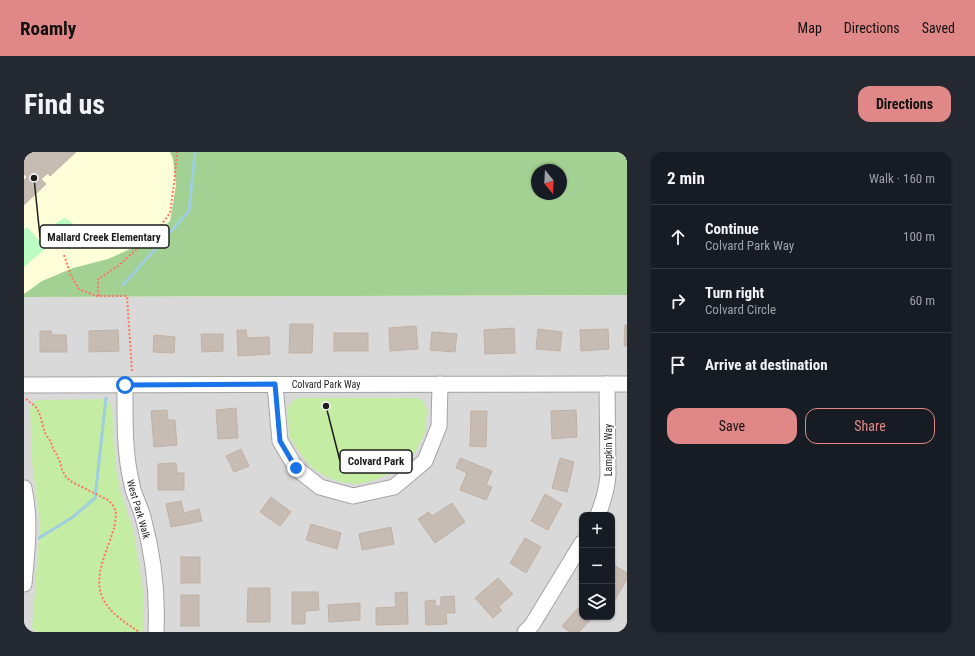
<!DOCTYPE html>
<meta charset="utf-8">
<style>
body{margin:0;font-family:"Roboto Condensed",sans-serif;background:#242831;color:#f1f3f6}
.controls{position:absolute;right:12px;bottom:12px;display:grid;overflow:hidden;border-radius:8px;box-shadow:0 1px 3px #0004}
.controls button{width:36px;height:36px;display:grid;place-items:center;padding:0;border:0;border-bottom:1px solid #363941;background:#171b24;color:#f1f3f6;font:20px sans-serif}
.compass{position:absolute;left:507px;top:12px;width:36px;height:36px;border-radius:50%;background:#171b24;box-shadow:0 1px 3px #0004;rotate:162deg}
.stop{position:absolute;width:12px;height:12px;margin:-9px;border:3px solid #1a73e8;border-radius:50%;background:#fff}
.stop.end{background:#1a73e8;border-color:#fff;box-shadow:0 1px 4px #0008}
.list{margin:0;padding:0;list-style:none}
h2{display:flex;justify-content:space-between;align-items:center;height:52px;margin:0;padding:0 16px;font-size:17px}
h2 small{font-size:13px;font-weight:400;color:#9ea1a6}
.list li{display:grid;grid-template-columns:26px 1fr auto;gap:12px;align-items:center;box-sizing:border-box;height:64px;padding:0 16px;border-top:1px solid #363941}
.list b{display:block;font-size:15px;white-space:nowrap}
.list p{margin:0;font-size:13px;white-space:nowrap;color:#9ea1a6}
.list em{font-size:13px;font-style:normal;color:#9ea1a6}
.actions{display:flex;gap:8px;padding:12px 16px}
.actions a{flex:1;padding:9px 0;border:1px solid #df8887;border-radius:12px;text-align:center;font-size:14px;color:#df8887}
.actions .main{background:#df8887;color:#111}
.icon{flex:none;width:22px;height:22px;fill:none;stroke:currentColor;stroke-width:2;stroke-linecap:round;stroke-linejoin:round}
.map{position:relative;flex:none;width:603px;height:480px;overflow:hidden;border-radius:12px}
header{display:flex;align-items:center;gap:24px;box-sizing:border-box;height:56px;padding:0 20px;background:#df8887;color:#111}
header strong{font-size:19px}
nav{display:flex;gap:22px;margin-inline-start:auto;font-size:14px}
.intro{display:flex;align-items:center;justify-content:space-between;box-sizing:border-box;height:96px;padding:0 24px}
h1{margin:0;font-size:28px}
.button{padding:10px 18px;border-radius:12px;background:#df8887;color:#111;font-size:14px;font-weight:700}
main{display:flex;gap:24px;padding:0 24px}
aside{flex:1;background:#171b24;border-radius:12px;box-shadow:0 1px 3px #0004}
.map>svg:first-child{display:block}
</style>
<header>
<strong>Roamly</strong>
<nav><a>Map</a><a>Directions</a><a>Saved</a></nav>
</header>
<div class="intro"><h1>Find us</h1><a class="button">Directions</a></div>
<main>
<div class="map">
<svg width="603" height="480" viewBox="0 0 603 480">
<rect width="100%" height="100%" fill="#eeeae1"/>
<!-- residential -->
<path fill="#dad9d9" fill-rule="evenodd" d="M603,143V480H0V145ZM558,363H588V465H558Z"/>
<!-- education -->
<path fill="#feffd9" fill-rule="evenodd" d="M0,0H603V143L0,145ZM513,18H537V42H513Z"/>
<!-- grass -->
<g fill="#c5eca3">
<polygon points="274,246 393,246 399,249 403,257 402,271 401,281 392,299 377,316 349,329 333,332 316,330 301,324 287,315 273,297 266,285 263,258 267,250"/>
<polygon points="81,247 88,253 92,318 96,337 110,381 119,438 120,474 118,480 13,480 8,476 16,374 8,309 6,255 12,248"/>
</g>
<!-- forest -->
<path fill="#a3d093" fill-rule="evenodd" d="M146,0H603V143L0,145V142L18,129L49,116L84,107L126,88L146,69L152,33L149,7ZM513,18H537V42H513Z"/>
<!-- park -->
<g fill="#bafcc1">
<path d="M40,66C46,68 51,73 52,80L42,88L33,86L29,80L31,72Z"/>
<polygon points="3,75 22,96 0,115 0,78"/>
</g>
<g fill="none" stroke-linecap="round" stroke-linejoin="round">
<!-- stream -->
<g stroke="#9ecfdf" stroke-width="3">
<polyline points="99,133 165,59 171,0"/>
<polyline points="15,386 49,365 71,346 82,246"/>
</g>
</g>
<!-- building -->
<g fill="#c6bcb4" stroke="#c1b1a3">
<polygon points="0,0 52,0 26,24 24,21 17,27 22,32 0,53 0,28 3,25 0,22"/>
<polygon points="266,172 289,172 288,201 265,201"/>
<polygon points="601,173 603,173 603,194 600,194"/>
<polygon points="392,174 394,197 366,199 365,176"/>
<polygon points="490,176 491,201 461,202 460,178"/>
<polygon points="514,177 538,180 536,199 512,197"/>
<polygon points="584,177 585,197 557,199 556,178"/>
<polygon points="94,178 95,199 65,200 65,179"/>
<polygon points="213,178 222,178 223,186 245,185 246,202 214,204"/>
<polygon points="16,179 27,179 28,183 42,183 43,200 16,200"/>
<polygon points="408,180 433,182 431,200 406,198"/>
<rect x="310" y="181" width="34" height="18"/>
<polygon points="177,182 199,182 199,199 178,200"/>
<polygon points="130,183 151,185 150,201 129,200"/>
<polygon points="212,256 214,286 194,287 192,258"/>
<polygon points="143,258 144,268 151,268 153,293 130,295 127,259"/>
<polygon points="552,258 553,285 528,287 527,259"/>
<polygon points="447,259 463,259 462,295 446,294"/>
<polygon points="217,297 225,314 210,320 202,304"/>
<polygon points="436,306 468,319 462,333 468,335 462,348 436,338 443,321 432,316"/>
<polygon points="536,306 550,310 543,340 528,336"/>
<polygon points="152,311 153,321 160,321 160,338 134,338 134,312"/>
<polygon points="521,342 538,352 524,378 507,369"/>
<polygon points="247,345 267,360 256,374 236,360"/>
<polygon points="157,349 160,361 175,357 178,369 147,375 142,352"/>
<polygon points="428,351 441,370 411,391 394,367 405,360 408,364"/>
<polygon points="287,372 317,381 313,397 282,388"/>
<polygon points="367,375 370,392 338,398 335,382"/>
<polygon points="501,386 517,395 502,421 486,411"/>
<rect x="157" y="405" width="19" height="26"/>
<polygon points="588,412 603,421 603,427 589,451 588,450"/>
<polygon points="474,426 489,442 474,455 478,458 469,466 451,446"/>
<polygon points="224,436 246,436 246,470 223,470"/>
<polygon points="268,440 294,440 295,458 281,459 281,472 268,472"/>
<polygon points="383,440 384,472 352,473 352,456 372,455 371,441"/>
<rect x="157" y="443" width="18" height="31"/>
<polygon points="430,444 431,461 422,461 423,472 402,473 401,449 411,448 411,454 417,454 417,445"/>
<polygon points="336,451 336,468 305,470 304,453"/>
<polygon points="557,453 558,465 569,465 555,480 545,480 538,474"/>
</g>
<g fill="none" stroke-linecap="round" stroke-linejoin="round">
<defs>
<g id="minor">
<polyline points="0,233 603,232"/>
<path d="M101,233C101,266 100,301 108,333C110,344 116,354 119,365C129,402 134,441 132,480"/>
<polyline points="251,233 256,289 272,316 296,335 329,344 370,335 401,309 415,274 416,232"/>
<path d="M0,336C7,368 3,400 0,432"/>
<path d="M574,363C579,350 583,337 584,323L583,232"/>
<polyline points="501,480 508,473 558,391"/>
</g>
</defs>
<!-- minor casing -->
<use href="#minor" stroke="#a3a3a3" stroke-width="17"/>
<!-- path -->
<g stroke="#ff7561" stroke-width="2" stroke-dasharray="2 2" stroke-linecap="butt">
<polyline points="40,103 47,124 55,137 72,144 103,144 108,220"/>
<polyline points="75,144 74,142 74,127 94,114 132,80 146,61 150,32 153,0"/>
<path d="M2,247L11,254L15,260L21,281L27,290L29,297L33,303L36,310L38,318L42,325L48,330L84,348C87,351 90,354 91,358C93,363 91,371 90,376C84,398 68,424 79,447C86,461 102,471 115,480"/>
</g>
<!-- minor -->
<use href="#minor" stroke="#fff" stroke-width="15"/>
</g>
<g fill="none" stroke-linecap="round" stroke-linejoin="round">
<!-- route -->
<polyline stroke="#1a73e8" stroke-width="5" points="101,233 251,232 256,289 272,316"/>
</g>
<g text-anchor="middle" stroke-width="3.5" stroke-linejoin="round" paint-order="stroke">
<!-- street labels -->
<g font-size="10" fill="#1c1c1c" stroke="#fff">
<text x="302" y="236">Colvard Park Way</text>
<text transform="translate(584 298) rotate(-90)" y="4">Lampkin Way</text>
<text transform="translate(115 357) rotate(74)" y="4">West Park Walk</text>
</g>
</g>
<!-- callouts -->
<path fill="none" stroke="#1c1c1c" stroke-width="1.5" d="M10 26L16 85M302 254L316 309"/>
<g fill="#1c1c1c" stroke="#fff" stroke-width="1.5">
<circle cx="10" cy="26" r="4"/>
<circle cx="302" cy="254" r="4"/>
</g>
<g fill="#fff" stroke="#1c1c1c" stroke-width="1.5">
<rect x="16" y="73" width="129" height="23" rx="4"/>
<rect x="316" y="298" width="72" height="23" rx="4"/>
</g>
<g font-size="11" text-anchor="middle" font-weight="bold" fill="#1c1c1c">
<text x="80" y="89">Mallard Creek Elementary</text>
<text x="352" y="313">Colvard Park</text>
</g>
</svg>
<div class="controls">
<button>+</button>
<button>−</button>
<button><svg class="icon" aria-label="layers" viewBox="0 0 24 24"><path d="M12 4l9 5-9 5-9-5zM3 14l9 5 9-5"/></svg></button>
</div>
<svg class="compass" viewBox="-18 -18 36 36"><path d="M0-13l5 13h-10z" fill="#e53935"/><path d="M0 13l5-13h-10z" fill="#9ea1a6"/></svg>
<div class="stop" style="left:101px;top:233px"></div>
<div class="stop end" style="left:272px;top:316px"></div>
</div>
<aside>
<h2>2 min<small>Walk · 160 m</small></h2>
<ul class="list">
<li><svg class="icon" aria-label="ahead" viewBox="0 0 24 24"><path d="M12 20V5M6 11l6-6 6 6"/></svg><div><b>Continue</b><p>Colvard Park Way</p></div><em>100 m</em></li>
<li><svg class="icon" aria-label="right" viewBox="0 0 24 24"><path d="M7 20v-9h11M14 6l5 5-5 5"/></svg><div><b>Turn right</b><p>Colvard Circle</p></div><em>60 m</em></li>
<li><svg class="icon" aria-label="arrive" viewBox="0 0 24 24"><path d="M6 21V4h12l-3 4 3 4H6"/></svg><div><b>Arrive at destination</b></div></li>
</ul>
<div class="actions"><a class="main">Save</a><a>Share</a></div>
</aside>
</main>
